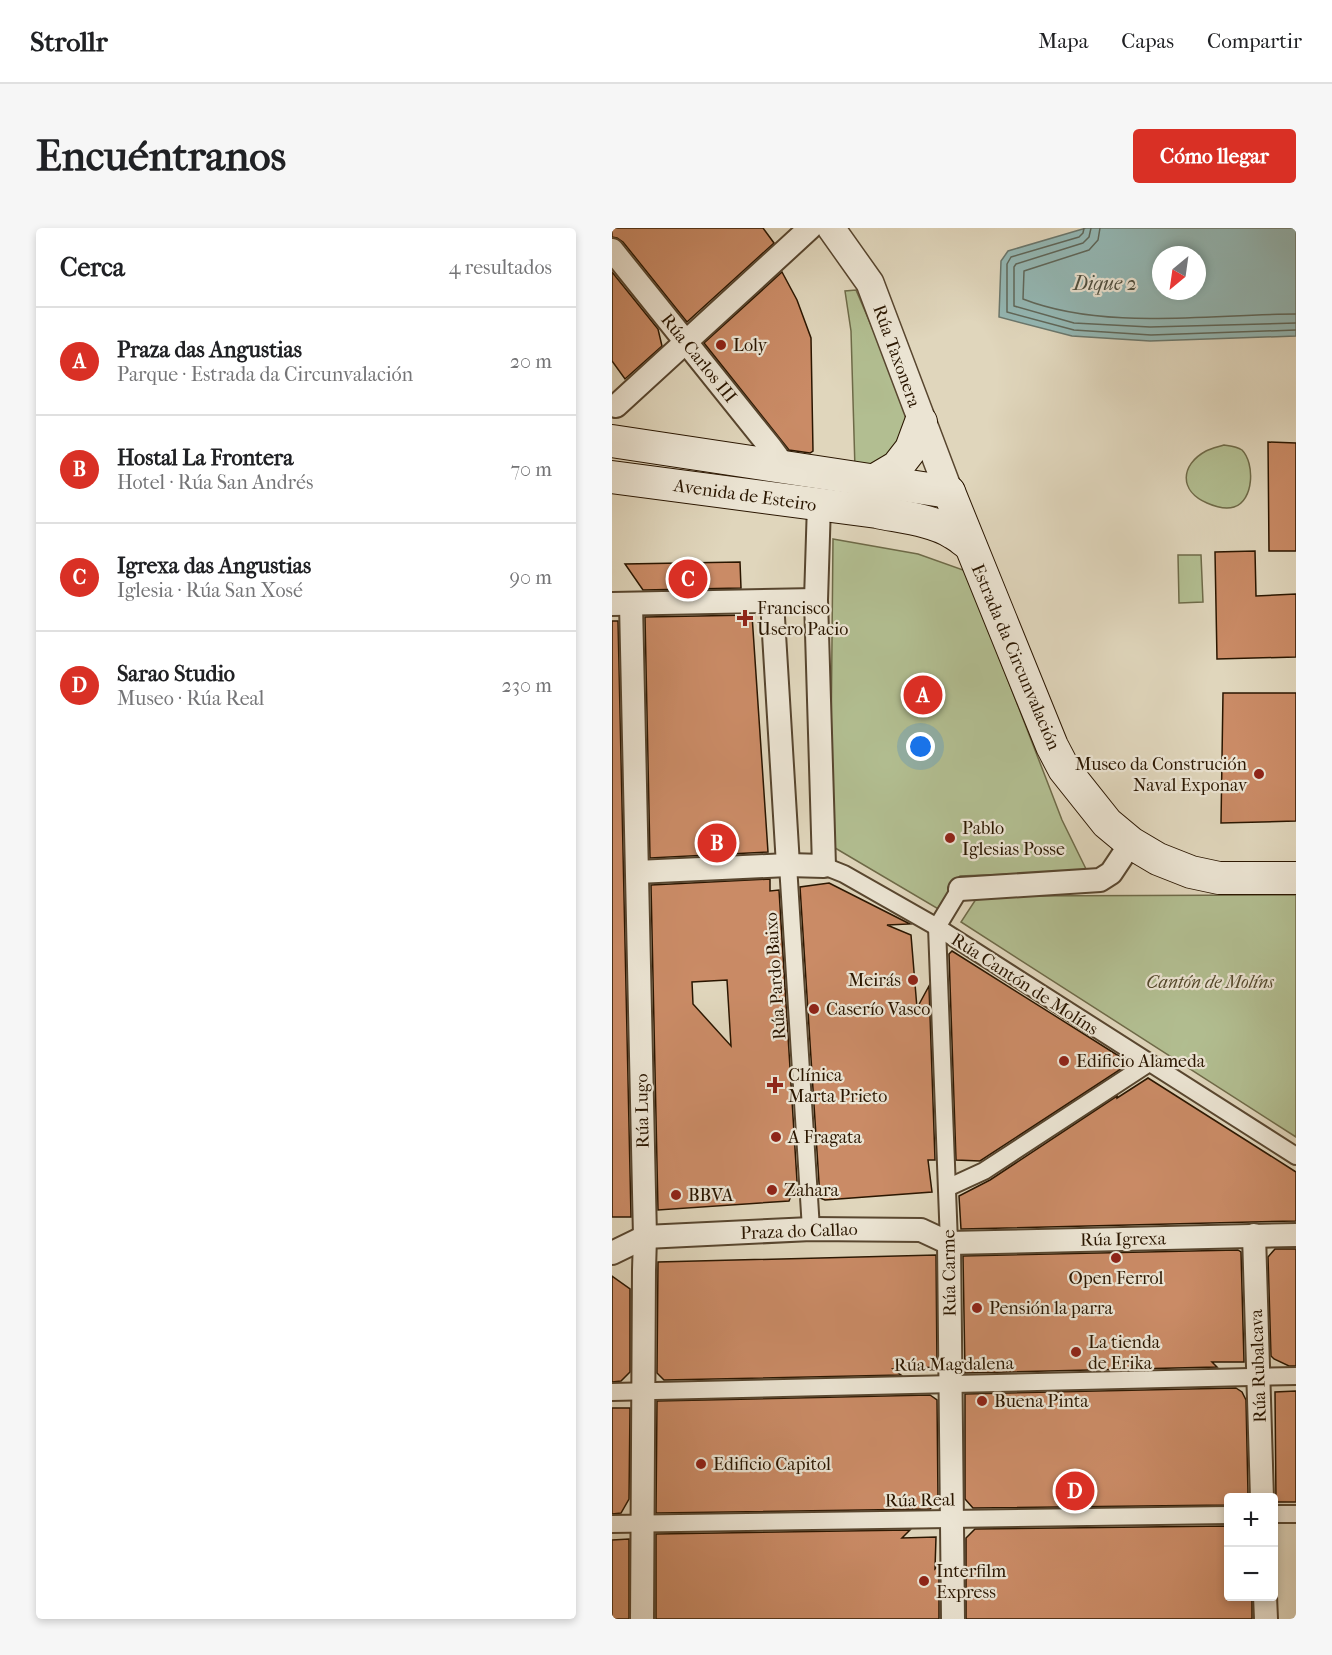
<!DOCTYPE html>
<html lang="es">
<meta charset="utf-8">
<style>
body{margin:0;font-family:"IM FELL French Canon",serif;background:#f6f6f6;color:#202124}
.controls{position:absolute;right:18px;bottom:18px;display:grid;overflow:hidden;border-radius:6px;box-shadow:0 3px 9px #0003}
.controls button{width:54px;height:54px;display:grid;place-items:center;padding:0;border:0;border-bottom:2px solid #e0e0e0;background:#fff;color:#202124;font:30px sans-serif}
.compass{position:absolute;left:540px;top:18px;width:54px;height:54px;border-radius:50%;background:#fff;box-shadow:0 3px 9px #0003;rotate:209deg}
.you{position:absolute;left:309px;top:519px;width:21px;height:21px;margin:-15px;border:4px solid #fff;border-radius:50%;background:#1a73e8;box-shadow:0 0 0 9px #1a73e833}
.badge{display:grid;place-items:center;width:39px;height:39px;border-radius:50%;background:#d93025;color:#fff;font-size:20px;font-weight:700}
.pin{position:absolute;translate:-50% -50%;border:3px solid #fff;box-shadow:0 2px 6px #0006}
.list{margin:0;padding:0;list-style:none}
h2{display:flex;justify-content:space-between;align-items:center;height:78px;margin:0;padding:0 24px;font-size:26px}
h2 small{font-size:20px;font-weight:400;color:#757577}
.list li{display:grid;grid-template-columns:39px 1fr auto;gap:18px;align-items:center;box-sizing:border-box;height:108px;padding:0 24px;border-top:2px solid #e0e0e0}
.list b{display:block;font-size:22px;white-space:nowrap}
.list p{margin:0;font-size:20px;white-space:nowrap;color:#757577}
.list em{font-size:20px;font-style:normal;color:#757577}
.map{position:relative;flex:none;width:684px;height:1391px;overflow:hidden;border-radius:6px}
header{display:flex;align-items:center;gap:36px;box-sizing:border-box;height:84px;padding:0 30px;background:#fff;border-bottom:2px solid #e0e0e0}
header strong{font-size:28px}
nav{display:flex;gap:33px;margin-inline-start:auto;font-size:21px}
.intro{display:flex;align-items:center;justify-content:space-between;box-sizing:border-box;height:144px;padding:0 36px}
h1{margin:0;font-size:42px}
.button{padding:15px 27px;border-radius:6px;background:#d93025;color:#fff;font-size:21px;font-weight:700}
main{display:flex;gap:36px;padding:0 36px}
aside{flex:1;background:#fff;border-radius:6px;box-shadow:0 3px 9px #0003}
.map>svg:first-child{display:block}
</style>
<header>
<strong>Strollr</strong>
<nav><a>Mapa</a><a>Capas</a><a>Compartir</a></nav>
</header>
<div class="intro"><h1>Encuéntranos</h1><a class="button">Cómo llegar</a></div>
<main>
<aside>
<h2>Cerca<small>4 resultados</small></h2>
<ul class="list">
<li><span class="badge">A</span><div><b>Praza das Angustias</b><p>Parque · Estrada da Circunvalación</p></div><em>20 m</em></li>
<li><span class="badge">B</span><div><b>Hostal La Frontera</b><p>Hotel · Rúa San Andrés</p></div><em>70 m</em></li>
<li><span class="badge">C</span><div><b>Igrexa das Angustias</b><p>Iglesia · Rúa San Xosé</p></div><em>90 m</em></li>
<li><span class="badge">D</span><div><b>Sarao Studio</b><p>Museo · Rúa Real</p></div><em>230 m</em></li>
</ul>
</aside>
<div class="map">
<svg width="684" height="1391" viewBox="0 0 684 1391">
<rect width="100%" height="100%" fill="#e0d6bc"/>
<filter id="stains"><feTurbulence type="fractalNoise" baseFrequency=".00333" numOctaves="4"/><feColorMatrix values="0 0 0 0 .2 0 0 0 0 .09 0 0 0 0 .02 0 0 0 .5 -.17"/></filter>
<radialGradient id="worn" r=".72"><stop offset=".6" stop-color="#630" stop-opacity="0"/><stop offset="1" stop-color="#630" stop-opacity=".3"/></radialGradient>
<!-- green -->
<g fill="#b2be91" stroke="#6e6a48" stroke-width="1.5">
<polygon points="244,62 292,174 295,189 276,235 243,241 239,103 233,63"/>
<path d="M612,217C619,218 624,218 630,222C643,235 642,273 622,279C613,282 604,279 595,275C567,263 568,237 594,223C600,220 606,219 612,217Z"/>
<polygon points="221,311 306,326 354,343 450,592 475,643 348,648 328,682 218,617"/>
<polygon points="566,327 589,327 591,374 567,375"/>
<polygon points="684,667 684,909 349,694 366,668"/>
</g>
<!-- water -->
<path fill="#94b8b5" stroke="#6a776d" stroke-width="1.5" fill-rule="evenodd" d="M474,0H684V108L538,113L460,108L387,89L389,33L396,23ZM549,27H585V63H549Z"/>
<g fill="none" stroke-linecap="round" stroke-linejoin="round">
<!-- shore -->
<g stroke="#5f675a" stroke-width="1.5">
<polyline points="472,0 471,5 467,9 399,29 395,36 395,84 462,102 539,107 684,102"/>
<polyline points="479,0 477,9 471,15 404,36 402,39 402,78 462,95 538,99 684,95"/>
<path d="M488,0L486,12L477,22L412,43L411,71C493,103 598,86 684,86"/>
</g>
</g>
<!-- building -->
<g fill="#ca8b66" stroke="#2a1600" stroke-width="1.5" fill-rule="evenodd">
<polygon points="0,0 151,0 162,15 75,94 11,14 5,10 0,9"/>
<polygon points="0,44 46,101 50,118 13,151 0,133"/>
<polygon points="170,44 185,72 199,110 201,223 198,225 177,222 92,115"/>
<polygon points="656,214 684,215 684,323 657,323"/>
<polygon points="643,323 644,368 684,366 684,429 605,431 603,324"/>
<polygon points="128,334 129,360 31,362 13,336"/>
<polygon points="140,387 156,624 38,630 33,389"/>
<polygon points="0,393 6,393 19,989 0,989"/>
<polygon points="611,465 684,465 684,593 609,595"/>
<path d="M158,651V663L167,662L185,953L177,973L46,982L39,657ZM115,752L119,818L81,776L80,754Z"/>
<polygon points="217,655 298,696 275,697 299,707 305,780 317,758 323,932 316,932 320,964 213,972 208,970 188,659"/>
<polygon points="340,723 510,830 509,841 368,933 344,932 337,726"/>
<polygon points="536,850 684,944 684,993 349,1001 347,968 378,952 505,868 505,870"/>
<polygon points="663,1021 684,1021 684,1138 677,1138 662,1131 659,1128 656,1029"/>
<polygon points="626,1022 629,1024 632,1134 600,1134 605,1139 353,1145 351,1028"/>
<polygon points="324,1027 325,1139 281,1141 289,1147 52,1152 45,1145 46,1034"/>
<polygon points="0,1048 18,1061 18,1144 9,1153 0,1154"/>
<polygon points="624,1160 630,1164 634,1172 636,1266 633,1269 616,1269 616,1277 361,1280 353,1271 353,1166"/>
<polygon points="684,1163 684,1274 664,1274 663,1164"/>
<polygon points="318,1167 325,1172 326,1272 318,1281 44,1285 45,1173"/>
<polygon points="0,1180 18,1180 17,1271 9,1285 0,1286"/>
<polygon points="616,1298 616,1368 640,1368 640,1391 354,1391 354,1310 363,1301"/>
<polygon points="298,1302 290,1310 324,1309 323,1341 327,1337 327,1391 44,1391 44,1306"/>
<polygon points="17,1311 17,1391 0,1391 0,1312"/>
</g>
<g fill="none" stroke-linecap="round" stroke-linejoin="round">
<defs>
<g id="pedestrian">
<polyline points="176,637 199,1001"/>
<polyline points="212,638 232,646 325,699 684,928"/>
<polyline points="325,699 337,1015"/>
<polyline points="325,699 348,661"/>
<polyline points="335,960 372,943 537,835"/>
<polyline points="0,1164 684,1148"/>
<polyline points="662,1286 684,1286"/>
<polyline points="0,1296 616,1287"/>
</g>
<g id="minor">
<polyline points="0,22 159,220 173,239"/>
<polyline points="4,178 198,0"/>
<polyline points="160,373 176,637"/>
<polyline points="0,376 204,372"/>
<polyline points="19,376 33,1009 32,1042 30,1391"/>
<polyline points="25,644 176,637 212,638 204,372 207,276"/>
<polyline points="348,661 488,652 499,645 519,615"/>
<polyline points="642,1007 650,1270"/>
<polyline points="337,1015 341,1391"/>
<polyline points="0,1025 33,1009 199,1001 309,1002 337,1015 684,1007"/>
<polyline points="653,1368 654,1391"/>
</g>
<polyline id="tertiary" points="219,0 258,55 337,264"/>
<g id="secondary">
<polyline points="0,213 337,264"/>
<path d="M0,249L265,284C288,289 321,292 341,305C347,308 352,313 357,316"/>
<polyline points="263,252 285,239 299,221 309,194"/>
<polyline points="337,264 440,518 452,541 495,595 519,615 546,631 579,644 607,650 684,650"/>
</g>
</defs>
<!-- pedestrian casing -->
<use href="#pedestrian" stroke="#58462f" stroke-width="20"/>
<!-- minor casing -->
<use href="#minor" stroke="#58462f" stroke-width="26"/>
<!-- tertiary casing -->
<use href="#tertiary" stroke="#58462f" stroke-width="30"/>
<!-- secondary casing -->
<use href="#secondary" stroke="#2a1600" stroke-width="34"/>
<!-- pedestrian -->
<use href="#pedestrian" stroke="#ebe4d3" stroke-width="16"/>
<!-- minor -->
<use href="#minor" stroke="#ebe4d3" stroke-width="22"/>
<!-- tertiary -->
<use href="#tertiary" stroke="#ebe4d3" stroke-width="27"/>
<!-- secondary -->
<use href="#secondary" stroke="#ebe4d3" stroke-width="32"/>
</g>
<!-- markers -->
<g fill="#8f2418" stroke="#ebe4d3" stroke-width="2">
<circle cx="109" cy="117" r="6"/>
<path d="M130 381h6v6h6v6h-6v6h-6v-6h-6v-6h6z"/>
<circle cx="647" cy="546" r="6"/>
<circle cx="338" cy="610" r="6"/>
<circle cx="301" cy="752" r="6"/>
<circle cx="202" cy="781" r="6"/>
<circle cx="452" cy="833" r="6"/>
<path d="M160 848h6v6h6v6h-6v6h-6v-6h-6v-6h6z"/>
<circle cx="164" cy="909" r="6"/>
<circle cx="160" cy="962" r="6"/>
<circle cx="64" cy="967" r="6"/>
<circle cx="504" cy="1030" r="6"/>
<circle cx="365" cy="1080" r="6"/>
<circle cx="464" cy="1124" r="6"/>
<circle cx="370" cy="1173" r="6"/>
<circle cx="89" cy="1236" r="6"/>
<circle cx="312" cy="1353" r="6"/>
</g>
<g text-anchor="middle" stroke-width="4.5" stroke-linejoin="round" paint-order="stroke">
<!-- poi labels -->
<g font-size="18" fill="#2a1600" stroke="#ebe4d3" text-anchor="start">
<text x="121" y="123">Loly</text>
<text x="145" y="386">Francisco<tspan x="145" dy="21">Usero Pacio</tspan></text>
<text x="635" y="542" text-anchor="end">Museo da Construción<tspan x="635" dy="21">Naval Exponav</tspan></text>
<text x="350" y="606">Pablo<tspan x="350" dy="21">Iglesias Posse</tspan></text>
<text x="289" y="758" text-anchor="end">Meirás</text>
<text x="214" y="787">Caserío Vasco</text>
<text x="464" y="839">Edificio Alameda</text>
<text x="176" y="853">Clínica<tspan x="176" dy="21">Marta Prieto</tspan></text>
<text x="176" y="915">A Fragata</text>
<text x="172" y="968">Zahara</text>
<text x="76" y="973">BBVA</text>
<text x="504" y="1056" text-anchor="middle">Open Ferrol</text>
<text x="377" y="1086">Pensión la parra</text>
<text x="476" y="1120">La tienda<tspan x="476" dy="21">de Erika</tspan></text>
<text x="382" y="1179">Buena Pinta</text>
<text x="101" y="1242">Edificio Capitol</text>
<text x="324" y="1349">Interfilm<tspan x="324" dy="21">Express</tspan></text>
</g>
<!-- street labels -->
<g font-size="18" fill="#2a1600" stroke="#ebe4d3">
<text transform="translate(285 128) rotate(70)" y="6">Rúa Taxonera</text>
<text transform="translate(87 130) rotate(51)" y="6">Rúa Carlos III</text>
<text transform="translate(133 267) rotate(8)" y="6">Avenida de Esteiro</text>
<text transform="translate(404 429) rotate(67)" y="6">Estrada da Circunvalación</text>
<text transform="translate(163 748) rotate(-94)" y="6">Rúa Pardo Baixo</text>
<text transform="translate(413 756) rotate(33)" y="6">Rúa Cantón de Molíns</text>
<text transform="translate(30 883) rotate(-91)" y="6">Rúa Lugo</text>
<text transform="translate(187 1003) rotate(-2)" y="6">Praza do Callao</text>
<text transform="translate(511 1011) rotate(-1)" y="6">Rúa Igrexa</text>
<text transform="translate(337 1045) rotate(-91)" y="6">Rúa Carme</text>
<text transform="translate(342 1136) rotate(-1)" y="6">Rúa Magdalena</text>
<text transform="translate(646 1138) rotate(-92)" y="6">Rúa Rubalcava</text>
<text transform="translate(308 1272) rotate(-1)" y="6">Rúa Real</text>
</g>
<!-- park labels -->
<g font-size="18" font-style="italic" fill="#53482c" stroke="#ebe4d3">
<text x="598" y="760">Cantón de Molíns</text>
</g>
<!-- water labels -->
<g font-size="20" font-style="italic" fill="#4f4f3f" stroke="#ebe4d3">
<text x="493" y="62">Dique 2</text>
</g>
</g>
<rect width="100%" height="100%" filter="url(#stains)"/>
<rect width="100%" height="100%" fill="url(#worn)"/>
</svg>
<div class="controls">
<button>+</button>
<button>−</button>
</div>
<svg class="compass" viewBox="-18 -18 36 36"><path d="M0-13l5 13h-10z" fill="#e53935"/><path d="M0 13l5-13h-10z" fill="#757577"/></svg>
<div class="you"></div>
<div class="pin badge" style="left:311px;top:467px">A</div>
<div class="pin badge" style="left:105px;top:615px">B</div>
<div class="pin badge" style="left:76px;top:351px">C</div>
<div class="pin badge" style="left:463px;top:1263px">D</div>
</div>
</main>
